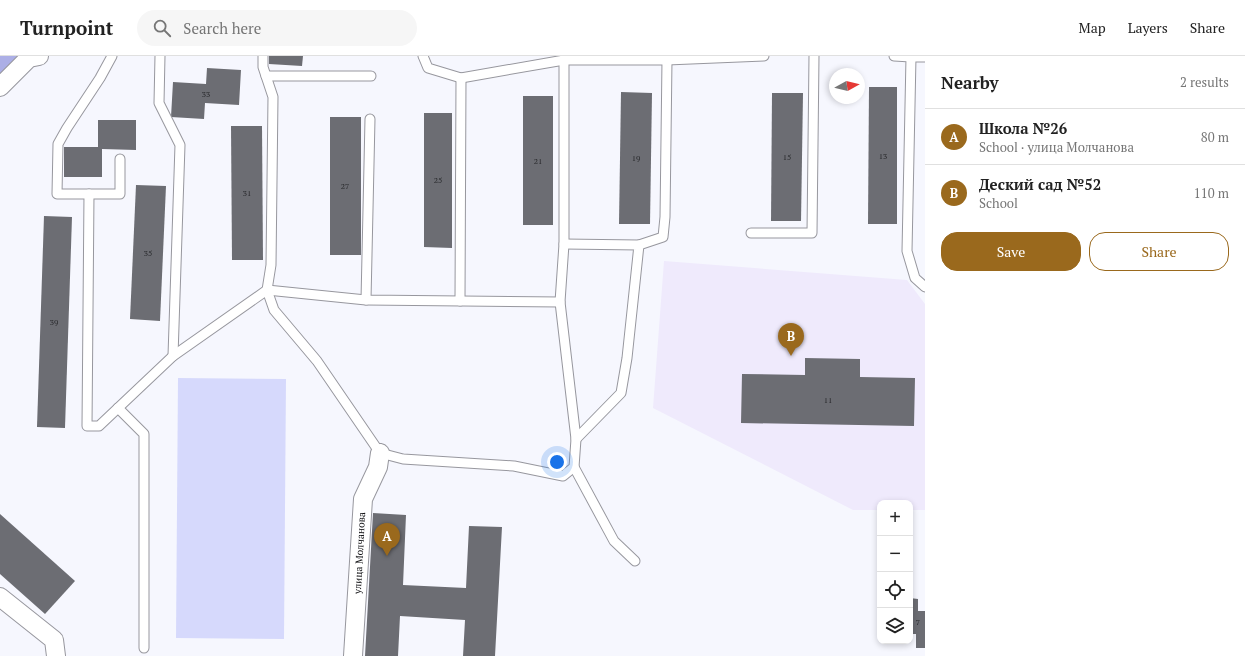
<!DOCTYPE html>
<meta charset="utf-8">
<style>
body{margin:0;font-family:"PT Serif",serif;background:#f6f6f6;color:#222}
.controls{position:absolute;right:12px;bottom:12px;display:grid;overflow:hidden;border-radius:8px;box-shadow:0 2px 6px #0003}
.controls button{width:36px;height:36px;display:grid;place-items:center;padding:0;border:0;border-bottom:1px solid #e0e0e0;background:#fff;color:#222;font:20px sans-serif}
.compass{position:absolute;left:829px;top:12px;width:36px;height:36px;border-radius:50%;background:#fff;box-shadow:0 2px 6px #0003;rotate:82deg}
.you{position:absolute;left:557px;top:406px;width:14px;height:14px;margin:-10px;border:3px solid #fff;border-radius:50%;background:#1a73e8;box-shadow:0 0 0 6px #1a73e833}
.badge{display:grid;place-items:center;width:26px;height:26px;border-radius:50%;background:#9a691d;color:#fff;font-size:13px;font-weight:700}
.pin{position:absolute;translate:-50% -33px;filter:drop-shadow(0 1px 2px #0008)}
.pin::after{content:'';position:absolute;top:21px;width:14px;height:12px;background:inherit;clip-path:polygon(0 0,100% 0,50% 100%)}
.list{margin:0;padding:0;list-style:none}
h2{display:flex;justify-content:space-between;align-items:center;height:52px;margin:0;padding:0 16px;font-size:17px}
h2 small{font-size:13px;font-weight:400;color:#767676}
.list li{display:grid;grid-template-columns:26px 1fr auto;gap:12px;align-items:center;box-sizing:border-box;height:56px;padding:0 16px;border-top:1px solid #e0e0e0}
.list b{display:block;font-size:15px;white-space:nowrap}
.list p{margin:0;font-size:13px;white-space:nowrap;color:#767676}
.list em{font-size:13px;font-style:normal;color:#767676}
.actions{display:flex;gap:8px;padding:12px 16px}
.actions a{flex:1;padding:9px 0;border:1px solid #9a691d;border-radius:16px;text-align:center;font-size:14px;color:#9a691d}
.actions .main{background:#9a691d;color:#fff}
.icon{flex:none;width:22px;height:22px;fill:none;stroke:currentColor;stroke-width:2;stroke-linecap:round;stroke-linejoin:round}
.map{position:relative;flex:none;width:925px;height:600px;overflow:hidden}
header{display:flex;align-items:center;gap:24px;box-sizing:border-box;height:56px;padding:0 20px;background:#fff;border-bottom:1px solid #e0e0e0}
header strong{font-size:19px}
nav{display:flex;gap:22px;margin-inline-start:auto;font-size:14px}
.search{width:280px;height:36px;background:#f6f6f6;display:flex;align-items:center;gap:10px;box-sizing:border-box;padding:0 14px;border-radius:22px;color:#767676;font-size:15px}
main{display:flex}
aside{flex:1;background:#fff}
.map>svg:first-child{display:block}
</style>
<header>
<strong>Turnpoint</strong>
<div class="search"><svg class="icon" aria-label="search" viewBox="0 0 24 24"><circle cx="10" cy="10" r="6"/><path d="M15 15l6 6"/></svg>Search here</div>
<nav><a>Map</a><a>Layers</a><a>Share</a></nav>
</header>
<main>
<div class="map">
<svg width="925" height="600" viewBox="0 0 925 600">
<rect width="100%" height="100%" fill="#f6f7fe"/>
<!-- education -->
<polygon fill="#efeafc" points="664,205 907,224 925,248 925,454 910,454 910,447 880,447 880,454 853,454 653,352"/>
<!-- green -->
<polygon fill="#d6d9fc" points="178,322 286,323 284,583 176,582"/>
<!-- forest -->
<polygon fill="#acafe6" points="0,0 27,0 0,21"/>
<!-- building -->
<g fill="#6c6d73">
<polygon points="269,0 303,0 302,10 269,8"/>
<polygon points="207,12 241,14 239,49 205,47 204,63 171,61 173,26 206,28"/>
<polygon points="869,31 897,31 897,168 868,168"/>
<polygon points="621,36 652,37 650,168 619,168"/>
<polygon points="772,37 803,37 801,165 771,165"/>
<rect x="523" y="40" width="30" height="129"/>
<polygon points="424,57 452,57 452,192 424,191"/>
<rect x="330" y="61" width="31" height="138"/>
<polygon points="98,64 136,64 136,94 102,93 102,121 64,121 64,91 98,91"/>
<polygon points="231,70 262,70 263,204 232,204"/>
<polygon points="136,129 166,130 160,265 130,263"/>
<polygon points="44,160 72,161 65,372 37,371"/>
<polygon points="805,302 860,303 860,321 915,322 914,370 741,367 742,318 805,319"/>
<polygon points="373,457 406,459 403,529 466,532 469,470 502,471 495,600 463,600 465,564 400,560 398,600 365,600"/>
<polygon points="0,458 75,525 45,558 0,518"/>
<polygon points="910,542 918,543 918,555 925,555 925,592 916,592 916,578 910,578"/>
</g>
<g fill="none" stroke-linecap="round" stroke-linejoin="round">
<defs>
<g id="service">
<polyline points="112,0 100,22 67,72 58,88 57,138 89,138 87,370 99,370 173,300 267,234 366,244 560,246 564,188 564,4 667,4 764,0"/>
<polyline points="160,0 159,47 180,89 173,300"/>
<polyline points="263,0 263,11 273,41 271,209 267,234 274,254 317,305 380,397 403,403 514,410 563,420 574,411 576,383 560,246"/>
<polyline points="423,0 428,12 461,22 564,4"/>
<polyline points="894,0 911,1 907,195 915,222 925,231"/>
<polyline points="911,1 925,1"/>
<polyline points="266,20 371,20"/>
<polyline points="89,138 120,138 120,103"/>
<polyline points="751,177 812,177 814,0"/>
<polyline points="564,188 639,189 627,302 621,337 576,383"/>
<polyline points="639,189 663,181 665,161 667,4"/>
<polyline points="366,244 370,63"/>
<polyline points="460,245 461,22"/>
<polyline points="118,352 144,378 144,592"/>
<polyline points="574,411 614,485 635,505"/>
</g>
<g id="minor">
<polyline points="0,31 29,2 39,0"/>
<polyline points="0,541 54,584 56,600"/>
<polyline points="353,600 363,443 378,411 380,397"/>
</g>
</defs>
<!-- service casing -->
<use href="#service" stroke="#97979e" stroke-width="11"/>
<!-- minor casing -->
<use href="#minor" stroke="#97979e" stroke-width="20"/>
<!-- service -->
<use href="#service" stroke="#fff" stroke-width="9"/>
<!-- minor -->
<use href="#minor" stroke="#fff" stroke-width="18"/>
</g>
<g text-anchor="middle" stroke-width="3" stroke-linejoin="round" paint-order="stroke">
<!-- number labels -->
<g font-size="8" fill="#28292c">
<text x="206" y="41">33</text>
<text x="883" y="103">13</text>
<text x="787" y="104">15</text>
<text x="636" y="105">19</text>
<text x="538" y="108">21</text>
<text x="438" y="127">25</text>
<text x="345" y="133">27</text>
<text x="247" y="140">31</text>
<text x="148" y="200">35</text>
<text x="54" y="269">39</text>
<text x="828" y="347">11</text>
<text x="918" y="569">7</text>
</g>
<!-- street labels -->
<g font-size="10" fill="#121215" stroke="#fff">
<text transform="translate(359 497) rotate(-87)" y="4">улица Молчанова</text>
</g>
</g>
</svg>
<div class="controls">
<button>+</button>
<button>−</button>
<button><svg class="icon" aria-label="locate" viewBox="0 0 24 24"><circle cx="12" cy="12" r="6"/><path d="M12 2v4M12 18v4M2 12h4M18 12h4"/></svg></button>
<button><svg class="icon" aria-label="layers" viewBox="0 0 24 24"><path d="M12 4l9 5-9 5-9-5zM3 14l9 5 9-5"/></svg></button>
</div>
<svg class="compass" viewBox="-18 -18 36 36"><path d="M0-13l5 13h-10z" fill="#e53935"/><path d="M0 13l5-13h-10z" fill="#767676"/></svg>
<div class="you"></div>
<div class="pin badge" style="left:387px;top:500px">A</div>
<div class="pin badge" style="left:791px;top:300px">B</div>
</div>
<aside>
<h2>Nearby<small>2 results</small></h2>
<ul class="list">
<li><span class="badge">A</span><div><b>Школа №26</b><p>School · улица Молчанова</p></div><em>80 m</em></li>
<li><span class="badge">B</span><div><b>Деский сад №52</b><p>School</p></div><em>110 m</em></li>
</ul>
<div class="actions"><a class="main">Save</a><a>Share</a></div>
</aside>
</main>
